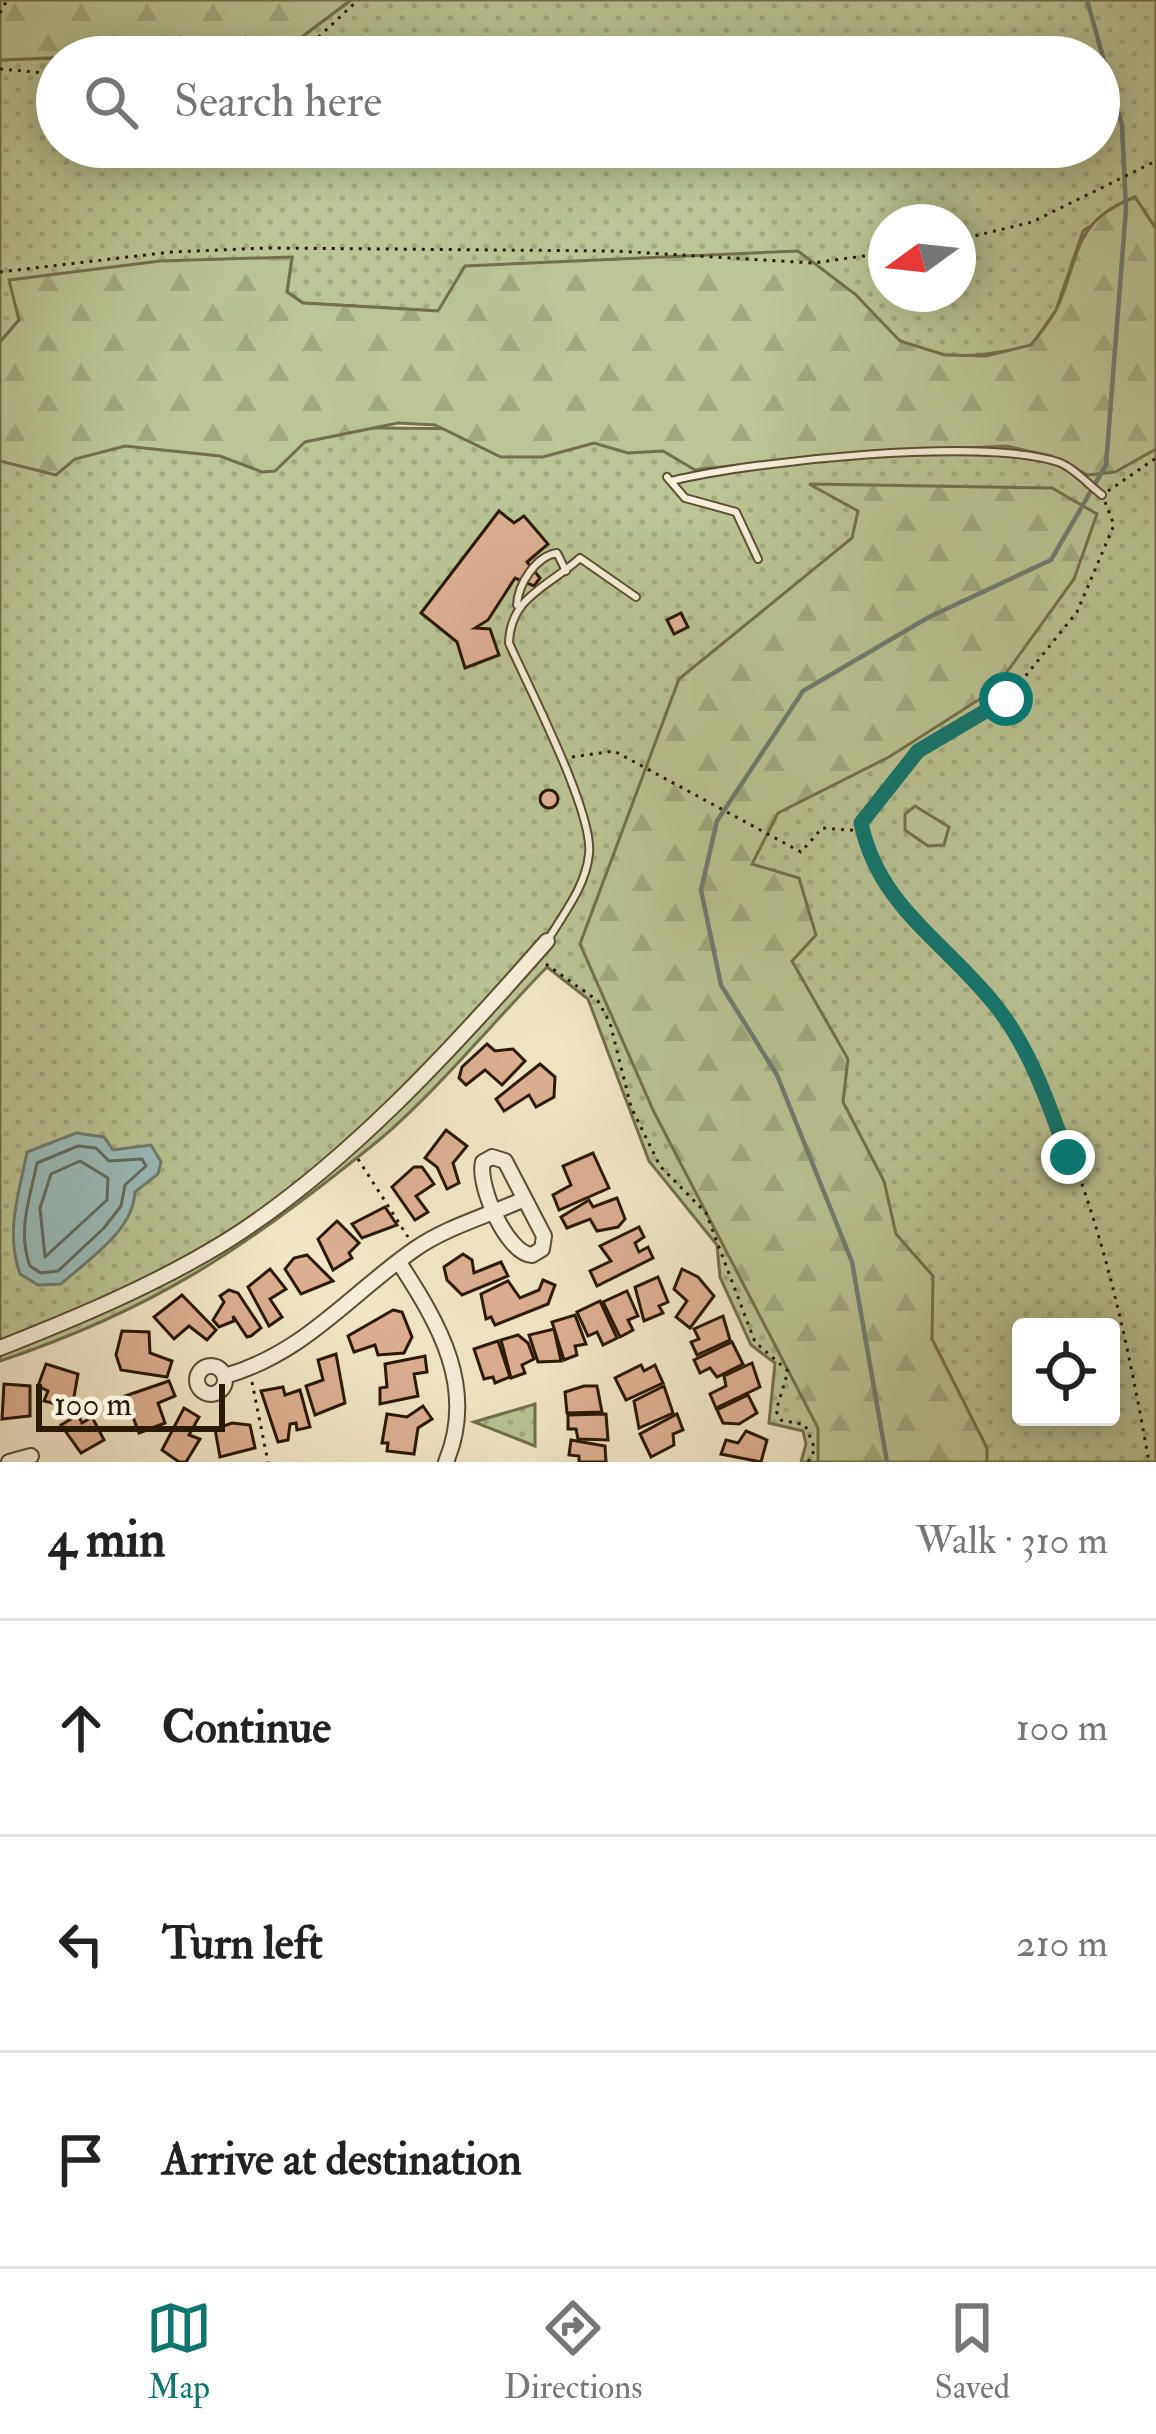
<!DOCTYPE html>
<meta charset="utf-8">
<style>
body{margin:0;font-family:"IM FELL Double Pica",serif;background:#f6f6f6;color:#222}
.controls{position:absolute;right:36px;bottom:36px;display:grid;overflow:hidden;border-radius:12px;box-shadow:0 6px 30px #0003}
.controls button{width:108px;height:108px;display:grid;place-items:center;padding:0;border:0;border-bottom:3px solid #e0e0e0;background:#fff;color:#222;font:60px sans-serif}
.compass{position:absolute;left:868px;top:204px;width:108px;height:108px;border-radius:50%;background:#fff;box-shadow:0 6px 30px #0003;rotate:255deg}
.scale{position:absolute;left:36px;bottom:30px;width:189px;box-sizing:border-box;padding-left:12px;border:6px solid #291a04;border-top:0;font-size:33px;line-height:42px;white-space:nowrap;color:#291a04;-webkit-text-stroke:9px #f6efdb;paint-order:stroke}
.stop{position:absolute;width:36px;height:36px;margin:-27px;border:9px solid #0f766e;border-radius:50%;background:#fff}
.stop.end{background:#0f766e;border-color:#fff;box-shadow:0 3px 12px #0008}
.list{margin:0;padding:0;list-style:none}
h2{display:flex;justify-content:space-between;align-items:center;height:156px;margin:0;padding:0 48px;font-size:51px}
h2 small{font-size:39px;font-weight:400;color:#767676}
.list li{display:grid;grid-template-columns:78px 1fr auto;gap:36px;align-items:center;box-sizing:border-box;height:216px;padding:0 48px;border-top:3px solid #e0e0e0}
.list b{display:block;font-size:45px;white-space:nowrap}
.list em{font-size:39px;font-style:normal;color:#767676}
.icon{flex:none;width:66px;height:66px;fill:none;stroke:currentColor;stroke-width:2;stroke-linecap:round;stroke-linejoin:round}
.map{position:relative;flex:none;width:1156px;height:1462px;overflow:hidden}
.search{position:absolute;background:#fff;box-shadow:0 6px 30px #0003;left:36px;right:36px;top:36px;height:132px;display:flex;align-items:center;gap:30px;box-sizing:border-box;padding:0 42px;border-radius:66px;color:#767676;font-size:45px}
.sheet{height:804px;background:#fff}
nav{display:flex;justify-content:space-around;align-items:center;box-sizing:border-box;height:168px;border-top:3px solid #e0e0e0;background:#fff;font-size:33px;color:#767676}
nav a{display:grid;justify-items:center;gap:6px}
nav .on{color:#0f766e}
.map>svg:first-child{display:block}
</style>
<div class="map">
<svg width="1156" height="1462" viewBox="0 0 1156 1462">
<defs>
<pattern id="grass-dots" width="8" height="8" patternUnits="userSpaceOnUse" patternTransform="scale(3)"><rect width="8" height="8" fill="#bbc595"/><path d="M2 2h.1M6 6h.1" fill="none" stroke="#a1a97f" stroke-width="1.8" stroke-linecap="round"/></pattern>
<pattern id="forest-firs" width="22" height="20" patternUnits="userSpaceOnUse" patternTransform="scale(3)"><rect width="22" height="20" fill="#bbc595"/><path d="M5 1l3.5 6h-7zM16 11l3.5 6h-7z" fill="#a1a97f"/></pattern>
</defs>
<rect width="100%" height="100%" fill="#f1e7c8"/>
<filter id="stains"><feTurbulence type="fractalNoise" baseFrequency=".00167" numOctaves="4"/><feColorMatrix values="0 0 0 0 .2 0 0 0 0 .09 0 0 0 0 .02 0 0 0 .5 -.17"/></filter>
<radialGradient id="worn" r=".72"><stop offset=".6" stop-color="#630" stop-opacity="0"/><stop offset="1" stop-color="#630" stop-opacity=".3"/></radialGradient>
<!-- grass -->
<g fill="url(#grass-dots)" stroke="#72704c" stroke-width="3" fill-rule="evenodd">
<path d="M351,0H1156V229L1135,197L1083,231L1056,310L1031,346C989,355 941,364 901,341C884,332 869,308 855,294L439,311L303,303L287,292L292,258L10,280L19,320L0,342V60L57,58V147H1099V57H75L287,48ZM886,222H958V294H886Z"/>
<path d="M0,424L1156,436V1462H801L806,1444L803,1431L769,1423L775,1363L751,1345L720,1277L717,1245L649,1161L588,999L547,967C492,1023 428,1102 368,1149C244,1249 153,1310 0,1361ZM1021,1327H1111V1417H1021Z"/>
<polygon points="535,1404 535,1446 474,1422"/>
</g>
<!-- forest -->
<g fill="url(#forest-firs)" stroke="#72704c" stroke-width="3">
<polygon points="0,0 351,0 287,48 0,60"/>
<path d="M1135,197L1156,229V449L1115,472L1088,475L1051,456L1006,446L817,456L695,470L663,451L628,453L594,443L543,457H501L435,425L398,423L305,442L275,471L262,472L220,456L125,446L75,459L56,475L0,461V342L19,320L9,280L160,261L292,257L287,292L303,303L438,311L465,266L798,251L855,294L900,341L945,355L986,356L1031,345C1040,333 1052,320 1058,306C1081,253 1073,221 1135,197Z"/>
<polygon points="809,484 1052,488 1097,514 1074,579 994,690 889,757 778,813 752,864 799,878 816,935 792,961 848,1059 843,1102 884,1181 896,1234 933,1276 932,1339 987,1448 987,1462 818,1462 818,1428 654,1112 580,944 679,679 852,538 858,511"/>
</g>
<!-- pitch -->
<polygon fill="#bbc595" stroke="#72704c" stroke-width="3" points="915,806 949,827 944,845 928,846 905,830 905,814"/>
<!-- water -->
<path fill="#9cbebd" stroke="#6e7c73" stroke-width="3" d="M76,1133L104,1137L113,1150L151,1145L161,1162L158,1174L135,1192C133,1231 89,1259 61,1284L38,1285L20,1274C5,1231 19,1194 27,1152Z"/>
<g fill="none" stroke-linecap="round" stroke-linejoin="round">
<!-- shore -->
<g stroke="#626c60" stroke-width="3">
<path d="M78,1146L96,1148L109,1161L142,1159L146,1166L125,1185L121,1206L104,1228L58,1271L41,1273L30,1266C17,1231 30,1198 37,1163Z"/>
<polygon points="80,1161 108,1178 107,1200 45,1257 40,1208 51,1174"/>
</g>
<!-- stream -->
<polyline stroke="#6e7c73" stroke-width="4.5" points="887,1462 852,1262 777,1075 721,985 701,890 717,821 803,691 929,617 1051,560 1106,465 1126,209 1122,125 1087,0"/>
</g>
<!-- building -->
<g fill="#deaf92" stroke="#291a04" stroke-width="3">
<polygon points="499,511 514,523 524,516 548,544 527,562 540,578 534,586 515,578 488,620 475,628 490,629 499,655 465,668 457,642 421,613"/>
<polygon points="681,613 688,627 674,634 667,620"/>
<circle cx="549" cy="799" r="9"/>
<polygon points="487,1044 495,1051 513,1049 525,1061 502,1085 485,1070 466,1085 459,1078 462,1067"/>
<polygon points="540,1064 555,1077 554,1097 536,1107 529,1095 504,1111 496,1099"/>
<polygon points="446,1130 467,1146 453,1163 459,1183 447,1189 437,1167 425,1158"/>
<polygon points="593,1153 609,1188 559,1210 553,1195 571,1185 563,1166"/>
<polygon points="414,1167 422,1167 434,1184 416,1196 428,1212 415,1220 392,1187"/>
<polygon points="617,1198 625,1219 618,1227 597,1231 590,1219 567,1228 561,1217 589,1200 593,1207"/>
<polygon points="385,1207 397,1225 362,1238 352,1224"/>
<polygon points="337,1221 359,1243 349,1253 352,1258 333,1270 318,1239"/>
<polygon points="639,1227 644,1237 635,1243 639,1252 648,1247 653,1258 597,1286 590,1271 611,1261 600,1246"/>
<polygon points="463,1254 472,1260 474,1273 501,1262 508,1276 462,1295 447,1280 444,1267"/>
<polygon points="307,1255 333,1281 301,1294 285,1269 294,1258"/>
<polygon points="270,1269 286,1289 270,1299 282,1317 269,1326 248,1287"/>
<polygon points="682,1269 698,1277 714,1296 690,1328 676,1317 687,1301 674,1289"/>
<polygon points="658,1277 668,1302 659,1306 663,1313 644,1321 635,1287"/>
<polygon points="543,1280 555,1285 548,1304 495,1325 491,1317 486,1319 481,1294 508,1281 520,1298 539,1290"/>
<polygon points="229,1290 238,1293 261,1328 251,1336 247,1337 233,1316 234,1321 219,1327 213,1320 224,1302 220,1296"/>
<polygon points="627,1291 638,1316 628,1320 633,1330 620,1337 603,1302"/>
<polygon points="182,1295 216,1330 207,1340 189,1326 174,1339 154,1317"/>
<polygon points="600,1301 617,1338 603,1345 597,1332 588,1336 577,1312"/>
<polygon points="393,1310 402,1312 412,1337 404,1353 378,1355 375,1345 354,1352 348,1336"/>
<polygon points="575,1315 586,1344 575,1346 577,1355 564,1360 552,1322"/>
<polygon points="723,1316 730,1340 697,1355 691,1342 699,1339 694,1329"/>
<polygon points="554,1329 561,1361 538,1362 529,1335"/>
<polygon points="122,1331 149,1332 150,1353 172,1361 167,1377 121,1370 116,1355"/>
<polygon points="518,1335 528,1343 534,1359 522,1365 525,1373 511,1378 501,1340"/>
<polygon points="498,1341 510,1377 495,1383 493,1377 484,1379 474,1349"/>
<polygon points="732,1342 743,1364 717,1377 710,1368 700,1373 694,1360"/>
<polygon points="336,1354 345,1403 315,1415 306,1386 323,1380 318,1360"/>
<polygon points="425,1356 427,1372 414,1374 418,1396 380,1404 380,1388 387,1387 385,1364"/>
<polygon points="752,1363 760,1387 716,1408 710,1394 726,1386 724,1376"/>
<polygon points="46,1364 78,1374 72,1408 44,1401 48,1391 38,1386"/>
<polygon points="641,1365 644,1371 655,1365 663,1383 626,1400 615,1378"/>
<polygon points="169,1381 175,1396 158,1403 165,1423 139,1433 125,1396"/>
<polygon points="4,1384 30,1386 30,1416 2,1419"/>
<polygon points="584,1386 597,1386 602,1412 567,1413 565,1392"/>
<polygon points="664,1386 673,1413 639,1428 634,1401"/>
<polygon points="283,1387 285,1395 300,1390 310,1427 297,1430 296,1423 290,1424 288,1440 278,1442 261,1391"/>
<polygon points="748,1395 757,1413 739,1424 723,1423 717,1410"/>
<polygon points="423,1406 432,1419 418,1428 414,1454 387,1451 388,1443 382,1443 387,1414 407,1417"/>
<polygon points="184,1408 199,1417 189,1435 200,1439 186,1462 179,1462 162,1450"/>
<polygon points="606,1414 608,1440 578,1439 576,1429 568,1429 568,1415"/>
<polygon points="677,1414 683,1430 673,1434 674,1445 651,1457 640,1434"/>
<polygon points="78,1415 82,1423 92,1417 104,1440 81,1453 61,1425"/>
<polygon points="232,1423 250,1425 255,1448 220,1457 215,1429"/>
<polygon points="746,1431 767,1440 761,1462 721,1454 726,1440 738,1443"/>
<polygon points="571,1440 605,1446 606,1462 579,1462 579,1456 569,1455"/>
</g>
<g fill="none" stroke-linecap="round" stroke-linejoin="round">
<defs>
<g id="lane">
<polyline points="667,477 685,498 736,512 758,559"/>
<path d="M671,481C754,461 980,437 1058,462C1073,467 1089,485 1102,495"/>
<path d="M517,605C518,584 536,556 557,553L566,571"/>
<path d="M549,938C565,912 586,885 589,854C594,813 528,686 509,643C510,597 548,587 580,558L636,597"/>
</g>
<g id="street">
<path d="M492,1157L505,1161L544,1236L542,1249L532,1255C507,1254 477,1185 483,1162Z"/>
<path d="M400,1264C439,1324 477,1388 446,1462"/>
<path d="M0,1348C76,1318 155,1285 225,1242C345,1167 454,1047 547,941"/>
<circle cx="211" cy="1380" r="14"/>
<path d="M225,1376C305,1353 349,1295 415,1249C446,1227 490,1215 524,1199"/>
<polyline points="9,1462 31,1456"/>
</g>
</defs>
<!-- lane casing -->
<use href="#lane" stroke="#5b4d35" stroke-width="10"/>
<!-- street casing -->
<use href="#street" stroke="#5b4d35" stroke-width="18"/>
<!-- path -->
<g stroke="#291a04" stroke-width="3" stroke-dasharray="3 6" stroke-linecap="butt">
<polyline points="0,13 7,0"/>
<polyline points="251,57 309,46 358,0"/>
<polyline points="0,69 57,74"/>
<polyline points="958,240 1032,222 1156,161"/>
<polyline points="0,272 171,252 268,248 615,251 813,263 886,253"/>
<polyline points="1108,491 1156,458"/>
<path d="M1105,502L1114,525L1077,612L1007,699L918,751L861,823C882,922 951,938 999,1011C1086,1144 1122,1309 1149,1462"/>
<polyline points="572,757 614,751 801,852 822,828 862,831"/>
<polyline points="546,964 598,1001 610,1023 631,1107 660,1166 706,1213 755,1342 788,1371 776,1411 781,1420 805,1425 815,1449 808,1462"/>
<polyline points="358,1159 408,1237"/>
<polyline points="252,1382 268,1462"/>
</g>
<!-- lane -->
<use href="#lane" stroke="#f6efdb" stroke-width="6"/>
<!-- street -->
<use href="#street" stroke="#f6efdb" stroke-width="14"/>
</g>
<g fill="none" stroke-linecap="round" stroke-linejoin="round">
<!-- route -->
<path stroke="#0f766e" stroke-width="15" d="M1006,699L918,751L861,823C879,908 946,942 996,1006C1031,1050 1049,1105 1068,1157"/>
</g>
<rect width="100%" height="100%" filter="url(#stains)"/>
<rect width="100%" height="100%" fill="url(#worn)"/>
</svg>
<div class="controls">
<button><svg class="icon" aria-label="locate" viewBox="0 0 24 24"><circle cx="12" cy="12" r="6"/><path d="M12 2v4M12 18v4M2 12h4M18 12h4"/></svg></button>
</div>
<svg class="compass" viewBox="-18 -18 36 36"><path d="M0-13l5 13h-10z" fill="#e53935"/><path d="M0 13l5-13h-10z" fill="#767676"/></svg>
<div class="scale">100 m</div>
<div class="stop" style="left:1006px;top:699px"></div>
<div class="stop end" style="left:1068px;top:1157px"></div>
<div class="search"><svg class="icon" aria-label="search" viewBox="0 0 24 24"><circle cx="10" cy="10" r="6"/><path d="M15 15l6 6"/></svg>Search here</div>
</div>
<section class="sheet">
<h2>4 min<small>Walk · 310 m</small></h2>
<ul class="list">
<li><svg class="icon" aria-label="ahead" viewBox="0 0 24 24"><path d="M12 20V5M6 11l6-6 6 6"/></svg><div><b>Continue</b></div><em>100 m</em></li>
<li><svg class="icon" aria-label="left" viewBox="0 0 24 24"><path d="M17 20v-9H6M10 6l-5 5 5 5"/></svg><div><b>Turn left</b></div><em>210 m</em></li>
<li><svg class="icon" aria-label="arrive" viewBox="0 0 24 24"><path d="M6 21V4h12l-3 4 3 4H6"/></svg><div><b>Arrive at destination</b></div></li>
</ul>
</section>
<nav>
<a class="on"><svg class="icon" aria-label="map" viewBox="0 0 24 24"><path d="M3 6l6-2 6 2 6-2v14l-6 2-6-2-6 2zM9 4v14M15 6v14"/></svg>Map</a>
<a><svg class="icon" aria-label="directions" viewBox="0 0 24 24"><path d="M12 3l9 9-9 9-9-9zM9 14v-3h6M13 9l2 2-2 2"/></svg>Directions</a>
<a><svg class="icon" aria-label="saved" viewBox="0 0 24 24"><path d="M7 4h10v16l-5-4-5 4z"/></svg>Saved</a>
</nav>
